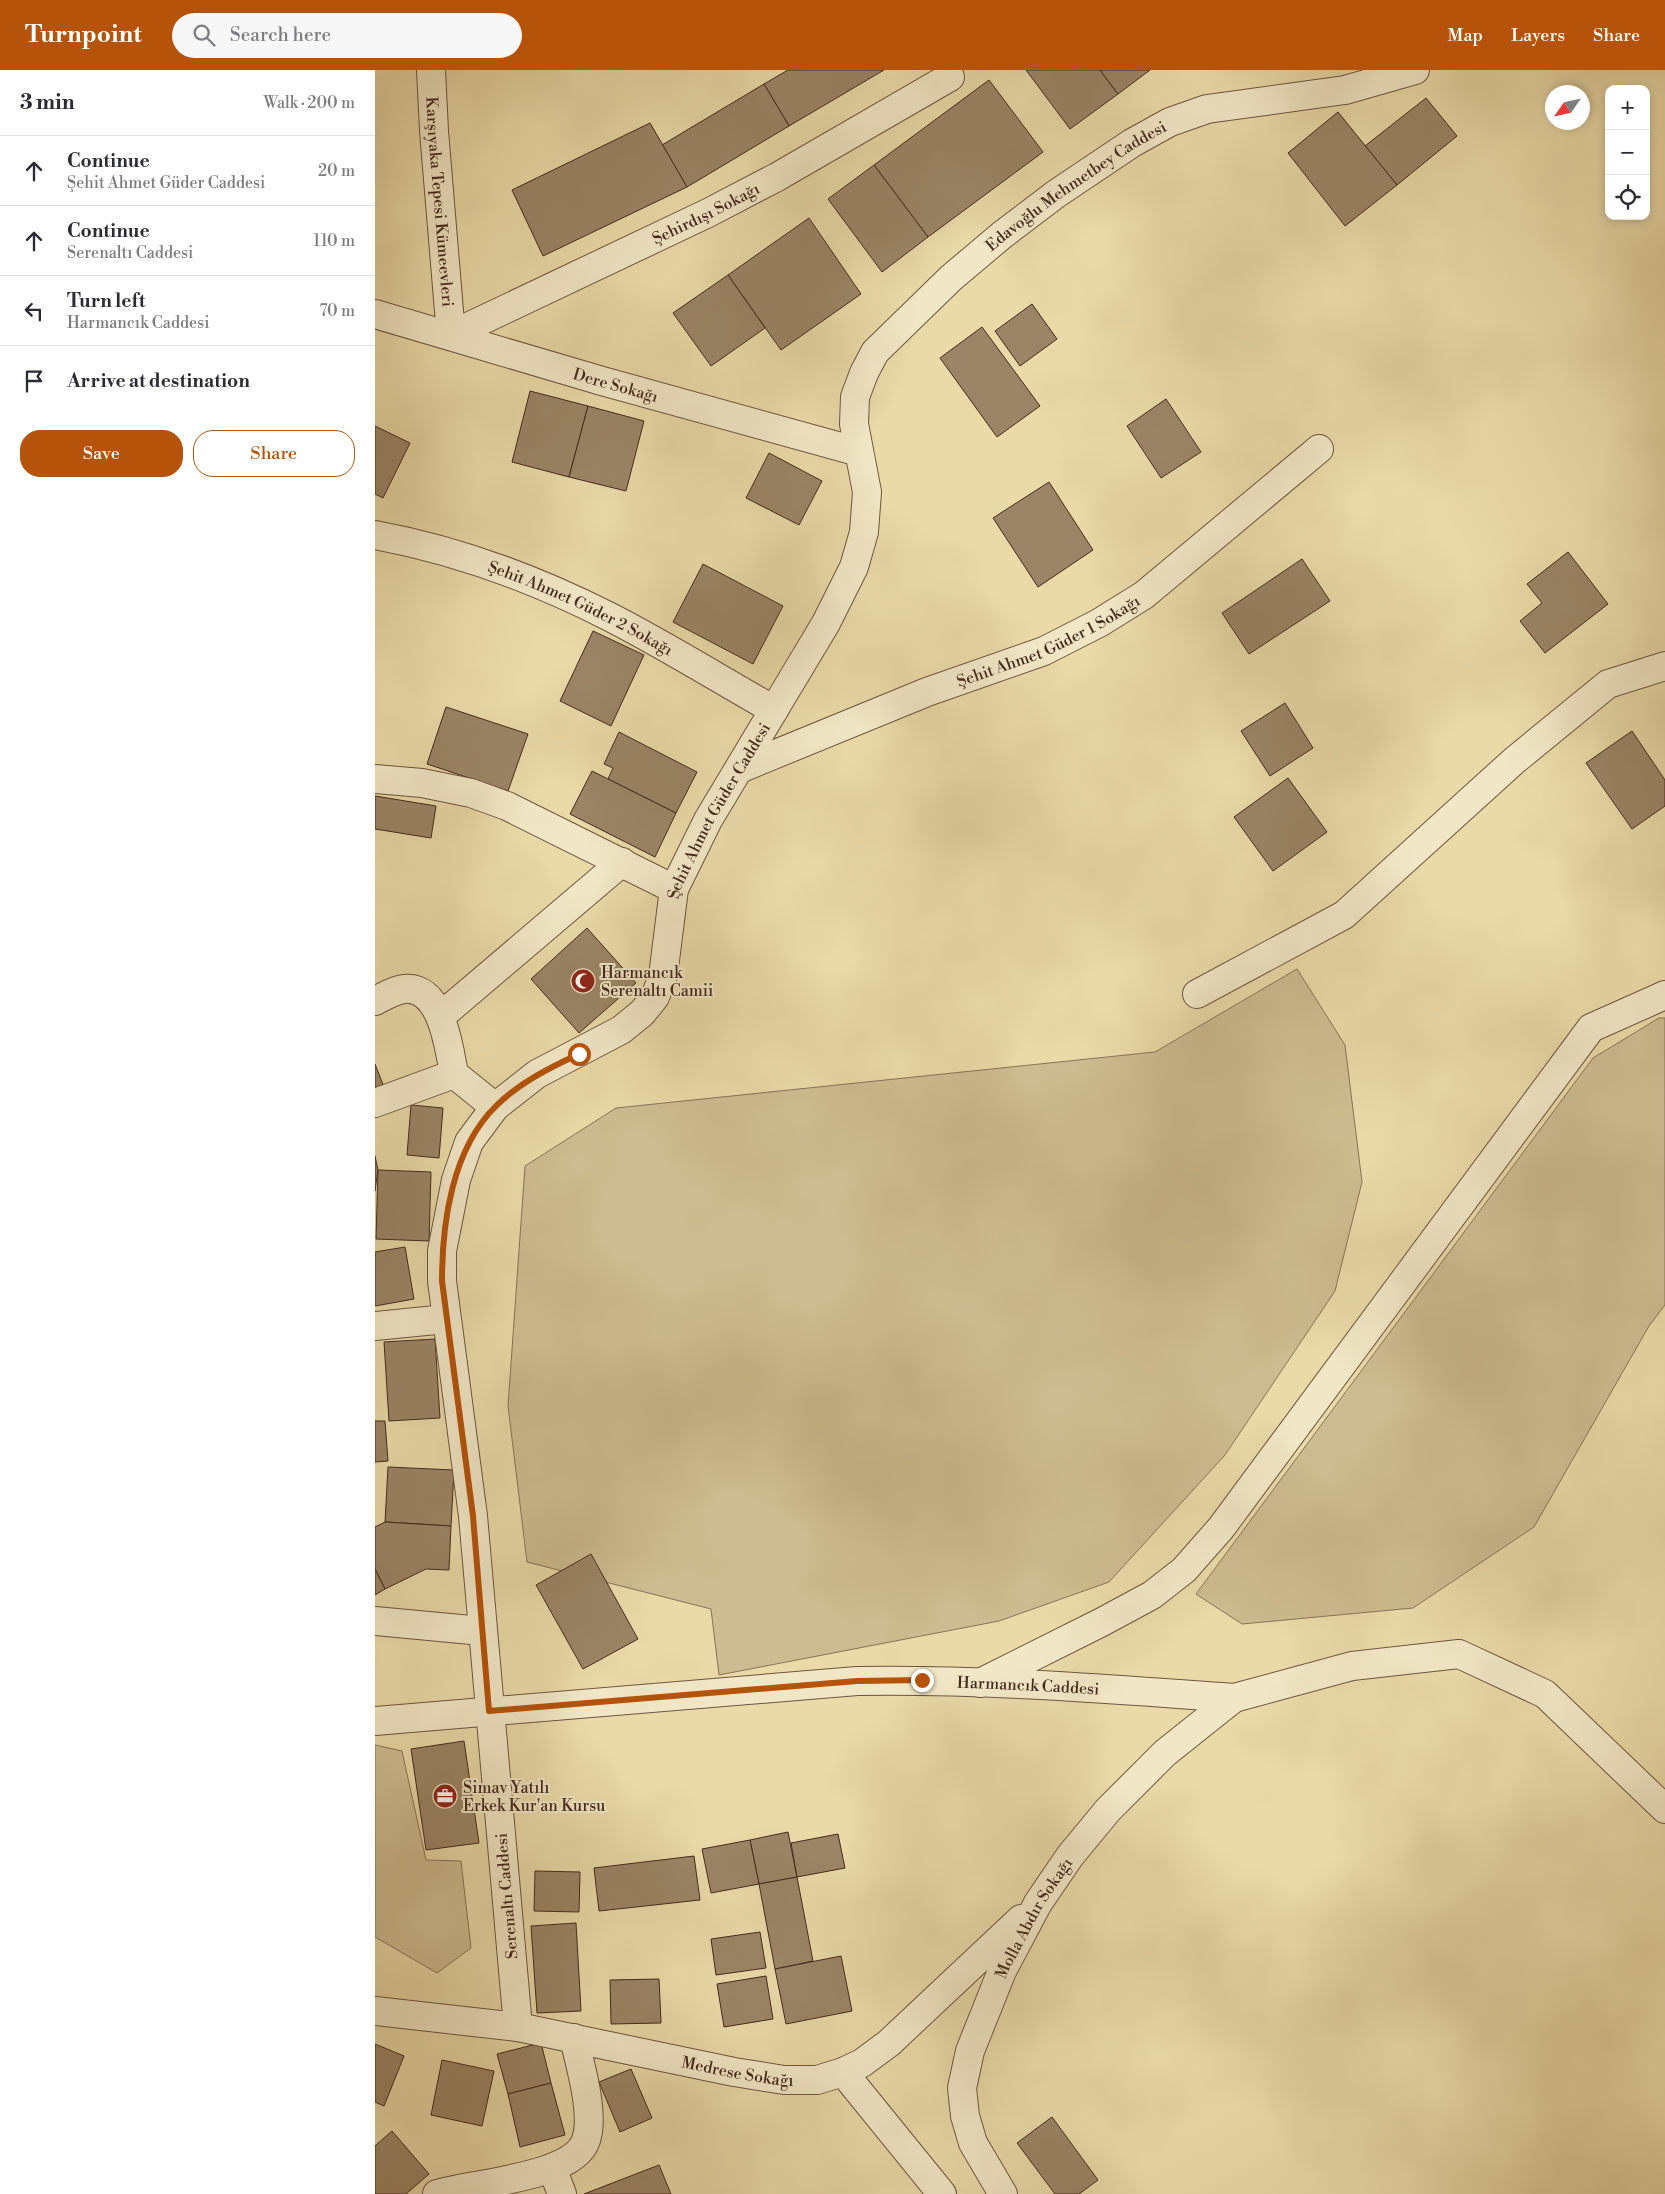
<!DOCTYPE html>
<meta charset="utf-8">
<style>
body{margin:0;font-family:"Libre Bodoni",serif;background:#f7f7f7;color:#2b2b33}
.controls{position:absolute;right:15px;top:15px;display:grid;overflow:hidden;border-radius:10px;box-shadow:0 2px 8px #0003}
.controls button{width:45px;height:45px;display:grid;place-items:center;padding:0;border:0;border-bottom:1px solid #e1e1e2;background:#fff;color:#2b2b33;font:25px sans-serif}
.compass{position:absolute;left:1170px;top:15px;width:45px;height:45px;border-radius:50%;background:#fff;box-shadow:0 2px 8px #0003;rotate:236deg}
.stop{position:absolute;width:15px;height:15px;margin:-11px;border:4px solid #b45309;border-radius:50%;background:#fff}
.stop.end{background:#b45309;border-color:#fff;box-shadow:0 1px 5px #0008}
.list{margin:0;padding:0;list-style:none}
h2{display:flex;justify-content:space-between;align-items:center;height:65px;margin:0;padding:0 20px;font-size:21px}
h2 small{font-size:16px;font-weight:400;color:#7c7c81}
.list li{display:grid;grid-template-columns:32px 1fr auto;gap:15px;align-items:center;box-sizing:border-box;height:70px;padding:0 20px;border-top:1px solid #e1e1e2}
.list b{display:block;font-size:19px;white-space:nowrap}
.list p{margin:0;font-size:16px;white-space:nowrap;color:#7c7c81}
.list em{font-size:16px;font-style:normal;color:#7c7c81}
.actions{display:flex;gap:10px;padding:15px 20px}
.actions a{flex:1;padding:11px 0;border:1px solid #b45309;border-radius:20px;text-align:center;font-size:18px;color:#b45309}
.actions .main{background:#b45309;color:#fff}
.icon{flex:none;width:28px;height:28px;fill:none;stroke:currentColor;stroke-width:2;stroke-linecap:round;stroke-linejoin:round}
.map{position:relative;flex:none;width:1290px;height:2124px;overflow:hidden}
header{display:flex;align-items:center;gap:30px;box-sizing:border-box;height:70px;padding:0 25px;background:#b45309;color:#fff}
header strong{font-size:24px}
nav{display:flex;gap:28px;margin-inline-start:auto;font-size:18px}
.search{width:350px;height:45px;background:#f7f7f7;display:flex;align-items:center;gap:12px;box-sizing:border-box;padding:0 18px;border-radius:28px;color:#7c7c81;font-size:19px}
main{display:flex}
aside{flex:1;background:#fff}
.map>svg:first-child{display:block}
</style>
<header>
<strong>Turnpoint</strong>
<div class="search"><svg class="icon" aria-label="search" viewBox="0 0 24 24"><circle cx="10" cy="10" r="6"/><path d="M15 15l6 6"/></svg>Search here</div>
<nav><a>Map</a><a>Layers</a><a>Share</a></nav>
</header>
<main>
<aside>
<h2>3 min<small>Walk · 200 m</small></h2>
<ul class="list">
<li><svg class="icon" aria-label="ahead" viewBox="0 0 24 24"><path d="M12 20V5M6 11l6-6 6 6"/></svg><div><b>Continue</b><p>Şehit Ahmet Güder Caddesi</p></div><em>20 m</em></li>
<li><svg class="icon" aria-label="ahead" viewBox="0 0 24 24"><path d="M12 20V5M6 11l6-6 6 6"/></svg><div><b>Continue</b><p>Serenaltı Caddesi</p></div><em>110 m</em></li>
<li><svg class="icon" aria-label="left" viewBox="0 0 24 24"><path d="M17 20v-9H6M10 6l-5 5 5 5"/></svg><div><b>Turn left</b><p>Harmancık Caddesi</p></div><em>70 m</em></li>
<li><svg class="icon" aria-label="arrive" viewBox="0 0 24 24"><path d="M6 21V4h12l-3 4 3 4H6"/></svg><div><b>Arrive at destination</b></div></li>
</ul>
<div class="actions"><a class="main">Save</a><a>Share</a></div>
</aside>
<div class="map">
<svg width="1290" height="2124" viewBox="0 0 1290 2124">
<rect width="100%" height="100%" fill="#e9daa8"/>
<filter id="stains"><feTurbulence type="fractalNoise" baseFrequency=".004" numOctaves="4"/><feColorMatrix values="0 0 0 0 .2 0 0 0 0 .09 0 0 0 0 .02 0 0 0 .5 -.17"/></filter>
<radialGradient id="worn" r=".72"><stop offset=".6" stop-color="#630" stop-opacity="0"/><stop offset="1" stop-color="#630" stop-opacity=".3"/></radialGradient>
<!-- green -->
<g fill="#cdbc91" stroke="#887258">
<polygon points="922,899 970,975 987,1112 960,1221 850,1385 734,1512 624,1551 344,1605 336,1539 152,1492 133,1336 150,1096 241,1038 780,982"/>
<polygon points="1284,948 1290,948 1290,1235 1274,1256 1159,1457 1038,1538 867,1554 821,1524 1218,988"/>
<polygon points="0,1675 27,1681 51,1790 86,1791 96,1878 62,1903 0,1867"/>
</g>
<!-- building -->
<g fill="#9a8566" stroke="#44291e">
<polygon points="413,0 509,0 414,56 389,14"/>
<polygon points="651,0 725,0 743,24 695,59"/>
<polygon points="725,0 775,0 743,24"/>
<polygon points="614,10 668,82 553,167 499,95"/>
<polygon points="389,14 414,56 312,117 287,75"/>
<polygon points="1051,28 1082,66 1022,115 990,76"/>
<polygon points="963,42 1022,115 970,156 913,83"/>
<polygon points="275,53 312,117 168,186 137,120"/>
<polygon points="499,95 553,167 507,202 453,129"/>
<polygon points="434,148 486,224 406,280 353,205"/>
<polygon points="353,205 390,258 336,296 298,243"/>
<polygon points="657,234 682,269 645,296 620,261"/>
<polygon points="607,257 665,336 622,367 565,288"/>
<polygon points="155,321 213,336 194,407 137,392"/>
<polygon points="791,329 826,382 786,408 752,356"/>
<polygon points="213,336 269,351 251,421 194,407"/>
<polygon points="0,356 35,373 8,428 0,424"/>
<polygon points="394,383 447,411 424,455 371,428"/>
<polygon points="674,412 718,480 663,517 618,448"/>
<polygon points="1193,482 1233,534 1170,583 1145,551 1167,533 1152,514"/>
<polygon points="927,489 955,531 874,584 847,543"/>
<polygon points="328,494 408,536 378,594 298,552"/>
<polygon points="218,561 269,585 236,656 185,631"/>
<polygon points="910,633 938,678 895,706 866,661"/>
<polygon points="71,637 153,664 133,721 52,694"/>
<polygon points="1257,661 1290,710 1290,736 1257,759 1211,693"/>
<polygon points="244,662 322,702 301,743 233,709 238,698 229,694"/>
<polygon points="217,701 301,743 280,787 195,744"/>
<polygon points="913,708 952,762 898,801 859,747"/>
<polygon points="0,726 61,736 56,768 0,759"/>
<polygon points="212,858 261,913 204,963 156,909"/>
<polygon points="0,994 9,1017 0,1021"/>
<polygon points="36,1035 68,1038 64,1088 32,1085"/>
<polygon points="0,1086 3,1100 0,1121"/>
<polygon points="3,1100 56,1102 54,1171 1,1169"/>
<polygon points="30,1177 39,1229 0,1236 0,1182"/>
<polygon points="60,1269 65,1348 14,1351 9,1272"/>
<polygon points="0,1351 10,1351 13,1391 0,1392"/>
<polygon points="13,1397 79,1400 76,1456 10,1452"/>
<polygon points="10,1452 76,1456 74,1500 51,1499 10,1519 0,1499 0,1457"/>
<polygon points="216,1484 263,1569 208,1599 161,1515"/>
<polygon points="0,1499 10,1519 0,1525"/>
<polygon points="89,1671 104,1773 51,1780 36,1679"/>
<polygon points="413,1762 422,1807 384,1814 375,1770"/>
<polygon points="463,1764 470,1798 422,1807 416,1773"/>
<polygon points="375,1770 384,1814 336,1823 327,1779"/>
<polygon points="319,1786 325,1830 224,1841 219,1798"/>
<polygon points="160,1801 205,1802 204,1842 159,1841"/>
<polygon points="422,1807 438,1891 400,1899 384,1814"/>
<polygon points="201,1853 206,1941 162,1943 156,1856"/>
<polygon points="385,1862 391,1898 341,1905 336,1869"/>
<polygon points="466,1886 477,1941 411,1954 400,1899"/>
<polygon points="391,1906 398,1949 349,1957 342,1914"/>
<polygon points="284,1909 286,1953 236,1954 235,1910"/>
<polygon points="166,1973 176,2013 133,2024 122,1984"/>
<polygon points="0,1974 29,1986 9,2036 0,2032"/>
<polygon points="67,1990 119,2001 107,2056 56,2045"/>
<polygon points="256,1999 277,2048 245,2062 224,2012"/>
<polygon points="176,2013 190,2065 145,2077 133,2024"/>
<polygon points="677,2047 723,2110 704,2124 680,2124 642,2073"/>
<polygon points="17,2061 54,2104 31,2124 0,2124 0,2076"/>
<polygon points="284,2095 296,2124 209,2124"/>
</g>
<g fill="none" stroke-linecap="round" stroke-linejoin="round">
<defs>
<g id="minor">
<path id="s1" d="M56,0L59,61L76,265L333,143L402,107L575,7"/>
<path id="s2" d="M0,465C81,480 160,509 233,546C290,575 344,609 399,640"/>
<path id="s3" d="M364,699L552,622L669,581L724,553L769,525L944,379"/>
<polyline points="0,709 47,713 96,723 132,736 299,819"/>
<polyline points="822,924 969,845 1140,690 1233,614 1290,596"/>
<path d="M0,931C8,927 19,920 29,919C67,915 74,978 79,1004"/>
<polyline points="66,946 247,792"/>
<polyline points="0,1256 71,1249"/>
<polyline points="605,1613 727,1552 777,1525 809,1500 846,1458 1216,958 1290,925"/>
<path id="s4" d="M0,1941L143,1957L359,2002L409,2010H442L468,2002L487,1993L514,1973L646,1849"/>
<polyline points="468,2002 567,2124"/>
<polyline points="177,2098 187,2124"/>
<path d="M62,2124C97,2113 199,2108 211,2070C220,2044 205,1995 199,1968"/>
<path id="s5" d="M628,2124L598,2073L590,2046L587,2018L595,1981L627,1901L663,1833L695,1786L733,1740L790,1683L859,1628L977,1596L1084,1584L1170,1624L1290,1739"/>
</g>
<g id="tertiary">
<path id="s6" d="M0,244L227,311L484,382"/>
<polyline points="0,1033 79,1004 120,1037"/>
<polyline points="0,1551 107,1561"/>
<path id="s7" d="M0,1651L482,1611C608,1609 733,1619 859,1628"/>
<path id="s8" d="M143,1957L98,1446L67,1211V1181L81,1110L94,1072L120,1037L162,1004L246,960L267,943L280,927L288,906L299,819L333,750L451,553L479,497L489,462L492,422L479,354L480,327L489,303L500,282L576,208L627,165L681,124L757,73L795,52L832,39L970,20L1040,0"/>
</g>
</defs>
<!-- minor casing -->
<use href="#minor" stroke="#6d5540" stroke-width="30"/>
<!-- tertiary casing -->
<use href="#tertiary" stroke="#6d5540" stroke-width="30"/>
<!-- minor -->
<use href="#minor" stroke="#f1e7c6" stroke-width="28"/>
<!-- tertiary -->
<use href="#tertiary" stroke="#f1e7c6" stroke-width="28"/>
</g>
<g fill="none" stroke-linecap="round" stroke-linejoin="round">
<!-- route -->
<path stroke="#b45309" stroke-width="6" d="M204,984C174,998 144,1013 121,1036C77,1079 67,1153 67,1211L98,1446L114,1641L482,1611L547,1610"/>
</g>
<!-- icons -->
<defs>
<symbol id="mosque-disc" viewBox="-11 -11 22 22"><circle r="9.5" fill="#8f2418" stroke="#f1e7c6"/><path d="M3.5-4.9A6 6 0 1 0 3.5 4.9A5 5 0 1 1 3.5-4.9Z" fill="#fff"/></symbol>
<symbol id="office-disc" viewBox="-11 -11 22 22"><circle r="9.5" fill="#8f2418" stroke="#f1e7c6"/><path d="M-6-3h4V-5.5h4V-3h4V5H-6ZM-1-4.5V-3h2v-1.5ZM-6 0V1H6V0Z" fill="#fff"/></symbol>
</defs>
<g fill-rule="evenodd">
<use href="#mosque-disc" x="194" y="897" width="28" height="28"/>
<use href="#office-disc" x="56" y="1712" width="28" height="28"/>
</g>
<g text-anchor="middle" stroke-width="4" stroke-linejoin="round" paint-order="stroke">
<!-- street labels -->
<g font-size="16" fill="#44291e" stroke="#f1e7c6">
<text dy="6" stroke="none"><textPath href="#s8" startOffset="2095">Edavoğlu Mehmetbey Caddesi</textPath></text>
<text dy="6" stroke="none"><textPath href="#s1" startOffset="132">Karşıyaka Tepesi Kümeevleri</textPath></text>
<text dy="6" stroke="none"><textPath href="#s1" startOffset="548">Şehirdışı Sokağı</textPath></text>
<text dy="6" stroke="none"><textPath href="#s6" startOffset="251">Dere Sokağı</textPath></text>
<text dy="6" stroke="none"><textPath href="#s2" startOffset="219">Şehit Ahmet Güder 2 Sokağı</textPath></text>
<text dy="6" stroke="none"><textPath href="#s3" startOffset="335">Şehit Ahmet Güder 1 Sokağı</textPath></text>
<text dy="6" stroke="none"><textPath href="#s8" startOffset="1332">Şehit Ahmet Güder Caddesi</textPath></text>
<text dy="6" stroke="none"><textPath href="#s7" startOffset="655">Harmancık Caddesi</textPath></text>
<text transform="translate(131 1826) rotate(-95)" y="6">Serenaltı Caddesi</text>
<text dy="6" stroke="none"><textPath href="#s5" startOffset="301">Molla Abdır Sokağı</textPath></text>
<text dy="6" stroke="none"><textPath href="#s4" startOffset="368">Medrese Sokağı</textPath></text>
</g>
<!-- poi labels -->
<g font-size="16" fill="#44291e" stroke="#f1e7c6" text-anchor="start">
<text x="226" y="908">Harmancık<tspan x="226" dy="18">Serenaltı Camii</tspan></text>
<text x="88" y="1723">Simav Yatılı<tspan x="88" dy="18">Erkek Kur'an Kursu</tspan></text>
</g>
</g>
<rect width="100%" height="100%" filter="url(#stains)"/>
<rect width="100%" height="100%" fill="url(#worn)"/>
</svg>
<div class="controls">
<button>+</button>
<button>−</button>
<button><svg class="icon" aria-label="locate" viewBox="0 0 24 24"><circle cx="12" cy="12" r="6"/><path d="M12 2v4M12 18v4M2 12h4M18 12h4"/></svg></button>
</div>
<svg class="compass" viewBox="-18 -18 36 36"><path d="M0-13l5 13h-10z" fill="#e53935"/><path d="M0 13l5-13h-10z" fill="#7c7c81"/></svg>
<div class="stop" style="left:204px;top:984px"></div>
<div class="stop end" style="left:547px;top:1610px"></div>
</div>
</main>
